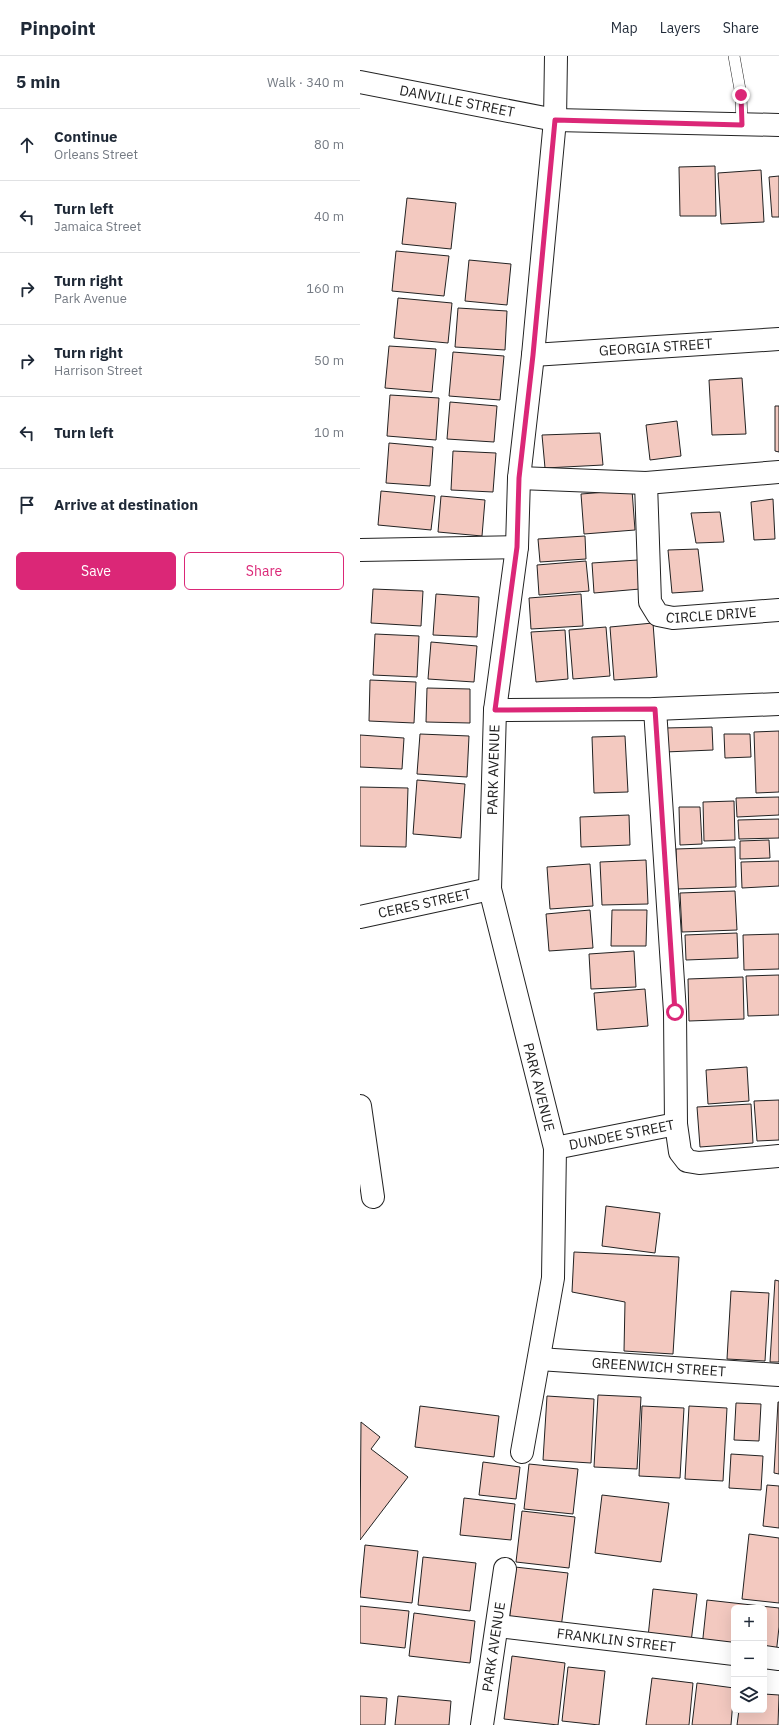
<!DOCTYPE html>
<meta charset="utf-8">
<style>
body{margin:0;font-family:"IBM Plex Sans",sans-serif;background:#f2f2f3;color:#1f2937}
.controls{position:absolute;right:12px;bottom:12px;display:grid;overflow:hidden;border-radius:6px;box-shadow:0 4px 16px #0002}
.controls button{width:36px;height:36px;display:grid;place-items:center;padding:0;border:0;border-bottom:1px solid #e0e1e3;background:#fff;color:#1f2937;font:20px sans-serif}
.stop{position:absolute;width:12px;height:12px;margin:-9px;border:3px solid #db2777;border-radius:50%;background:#fff}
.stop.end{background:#db2777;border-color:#fff;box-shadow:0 1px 4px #0008}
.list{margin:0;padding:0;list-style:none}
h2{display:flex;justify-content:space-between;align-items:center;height:52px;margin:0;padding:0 16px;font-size:17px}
h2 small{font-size:13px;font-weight:400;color:#747a83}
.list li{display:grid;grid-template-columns:26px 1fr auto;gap:12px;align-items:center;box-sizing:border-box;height:72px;padding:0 16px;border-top:1px solid #e0e1e3}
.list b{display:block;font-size:15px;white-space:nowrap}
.list p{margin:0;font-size:13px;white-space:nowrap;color:#747a83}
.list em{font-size:13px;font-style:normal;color:#747a83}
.actions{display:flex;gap:8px;padding:12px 16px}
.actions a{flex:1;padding:9px 0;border:1px solid #db2777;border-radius:6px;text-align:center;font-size:14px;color:#db2777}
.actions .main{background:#db2777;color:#fff}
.icon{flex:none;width:22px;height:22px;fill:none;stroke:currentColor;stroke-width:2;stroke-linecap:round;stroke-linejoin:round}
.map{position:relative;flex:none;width:419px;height:1669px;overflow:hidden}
header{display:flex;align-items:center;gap:24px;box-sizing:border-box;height:56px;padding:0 20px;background:#fff;border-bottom:1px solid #e0e1e3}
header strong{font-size:19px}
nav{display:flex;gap:22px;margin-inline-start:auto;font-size:14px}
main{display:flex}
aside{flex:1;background:#fff}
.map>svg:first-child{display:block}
</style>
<header>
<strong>Pinpoint</strong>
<nav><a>Map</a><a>Layers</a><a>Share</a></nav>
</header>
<main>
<aside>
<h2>5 min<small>Walk · 340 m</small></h2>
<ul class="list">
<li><svg class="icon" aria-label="ahead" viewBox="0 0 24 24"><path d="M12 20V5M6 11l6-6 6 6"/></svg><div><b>Continue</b><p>Orleans Street</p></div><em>80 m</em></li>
<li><svg class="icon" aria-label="left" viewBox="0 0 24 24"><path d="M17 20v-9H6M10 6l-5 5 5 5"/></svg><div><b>Turn left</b><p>Jamaica Street</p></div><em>40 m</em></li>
<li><svg class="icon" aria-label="right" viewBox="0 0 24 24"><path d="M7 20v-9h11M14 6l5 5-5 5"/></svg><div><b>Turn right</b><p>Park Avenue</p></div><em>160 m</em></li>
<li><svg class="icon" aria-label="right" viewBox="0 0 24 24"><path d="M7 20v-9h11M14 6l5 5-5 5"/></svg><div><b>Turn right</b><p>Harrison Street</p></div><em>50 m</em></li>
<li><svg class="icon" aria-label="left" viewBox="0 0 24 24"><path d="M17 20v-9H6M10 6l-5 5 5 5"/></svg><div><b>Turn left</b></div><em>10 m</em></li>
<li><svg class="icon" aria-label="arrive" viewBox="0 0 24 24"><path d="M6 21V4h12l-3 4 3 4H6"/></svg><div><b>Arrive at destination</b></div></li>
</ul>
<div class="actions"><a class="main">Save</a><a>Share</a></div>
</aside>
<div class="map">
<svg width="419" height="1669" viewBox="0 0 419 1669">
<rect width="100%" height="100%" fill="#fff"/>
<!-- building -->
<g fill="#f3c9c0" stroke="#222">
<polygon points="355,110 356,160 320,160 319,111"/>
<polygon points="401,114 404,166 361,168 358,117"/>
<polygon points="419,120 419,161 412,161 409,121"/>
<polygon points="47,142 96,147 91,193 42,188"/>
<polygon points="36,195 89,200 84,240 32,235"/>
<polygon points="109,204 151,208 147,249 105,245"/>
<polygon points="38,242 92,247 88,287 34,282"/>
<polygon points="98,252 147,255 145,294 95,291"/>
<polygon points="29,290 76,293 72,336 25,332"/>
<polygon points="93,296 144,300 140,344 89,340"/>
<polygon points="382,322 386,378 352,379 349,324"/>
<polygon points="30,339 79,342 76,384 27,380"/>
<polygon points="90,346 137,350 134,386 87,383"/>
<polygon points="415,350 419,350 419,396 415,395"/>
<polygon points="317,365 321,400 290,404 286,369"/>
<polygon points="240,377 243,409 185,412 182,379"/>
<polygon points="29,387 73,391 70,430 26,427"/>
<polygon points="93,395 136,397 133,436 91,434"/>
<polygon points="272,434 275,474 224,478 221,438"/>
<polygon points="21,435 75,440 71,474 18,469"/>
<polygon points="81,440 125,444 122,480 78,476"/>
<polygon points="413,443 415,483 394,484 391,446"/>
<polygon points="360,456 364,486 336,487 331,457"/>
<polygon points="225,480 226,503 180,506 178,483"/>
<polygon points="338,493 343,535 312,537 308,494"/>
<polygon points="278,504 280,533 234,537 232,507"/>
<polygon points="226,505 229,535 179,539 177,509"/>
<polygon points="13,533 63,535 61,570 11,567"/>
<polygon points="76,538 119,541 117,581 73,579"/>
<polygon points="221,538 223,570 171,573 169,542"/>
<polygon points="293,567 297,621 254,624 250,571"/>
<polygon points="246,571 250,620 213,623 209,574"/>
<polygon points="205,574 208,623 176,626 171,576"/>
<polygon points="15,578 59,580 57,621 13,619"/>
<polygon points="71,586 117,590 114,626 68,623"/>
<polygon points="10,624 56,626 54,667 9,665"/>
<polygon points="67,632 110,633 110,667 66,666"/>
<polygon points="352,671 353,694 305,696 304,672"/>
<polygon points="419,675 419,736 396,737 394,676"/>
<polygon points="60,678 109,680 107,721 57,718"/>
<polygon points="364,678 390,678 391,701 365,702"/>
<polygon points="0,679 44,682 42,713 0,711"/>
<polygon points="265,680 268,736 234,737 232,681"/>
<polygon points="57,724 105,728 101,782 53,778"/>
<polygon points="0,731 48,732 46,791 0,790"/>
<polygon points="419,741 419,759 377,761 376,742"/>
<polygon points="374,745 375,784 344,785 343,746"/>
<polygon points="319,751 340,751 342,788 320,789"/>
<polygon points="269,759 270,789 221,791 220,761"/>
<polygon points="419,763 419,782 379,783 378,764"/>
<polygon points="409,784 410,802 380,803 380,785"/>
<polygon points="375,791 376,831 317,833 316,793"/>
<polygon points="286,804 288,848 242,849 240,806"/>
<polygon points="419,805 419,830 382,832 381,806"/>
<polygon points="230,808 233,850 190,853 187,811"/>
<polygon points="375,835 377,874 322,876 320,837"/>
<polygon points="230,854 233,892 189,895 186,858"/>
<polygon points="252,854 287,854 286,890 251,890"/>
<polygon points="377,877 378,902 326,904 325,879"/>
<polygon points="419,878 419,913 384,914 383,879"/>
<polygon points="274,895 276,931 231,933 229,898"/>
<polygon points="419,919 419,959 388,960 386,920"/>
<polygon points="383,921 384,963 329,965 328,923"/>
<polygon points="285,933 288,970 237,974 234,937"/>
<polygon points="387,1011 389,1045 348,1048 346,1014"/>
<polygon points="419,1044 419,1084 397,1085 394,1045"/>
<polygon points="391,1048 393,1087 340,1091 337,1051"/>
<polygon points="246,1150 300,1157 295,1197 242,1190"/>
<polygon points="214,1196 319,1201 313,1298 264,1295 265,1246 212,1236"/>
<polygon points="415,1224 419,1225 419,1306 410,1306"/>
<polygon points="371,1235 409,1237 405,1305 367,1303"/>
<polygon points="238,1339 281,1341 277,1413 234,1411"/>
<polygon points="187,1340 234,1343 231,1407 183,1404"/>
<polygon points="418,1346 419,1346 419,1418 414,1417"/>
<polygon points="376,1347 401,1348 399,1385 374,1384"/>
<polygon points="60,1350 139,1360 134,1401 55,1391"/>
<polygon points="282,1350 324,1352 320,1422 279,1420"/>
<polygon points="329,1350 367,1352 363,1425 325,1423"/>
<polygon points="1,1366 20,1381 11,1393 48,1421 0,1484"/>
<polygon points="371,1398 403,1400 401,1434 369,1432"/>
<polygon points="123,1406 160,1411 156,1443 119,1439"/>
<polygon points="169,1408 218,1413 213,1458 164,1453"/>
<polygon points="407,1429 419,1430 419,1472 403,1470"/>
<polygon points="242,1439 309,1447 301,1506 235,1497"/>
<polygon points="104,1442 155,1448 151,1484 100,1479"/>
<polygon points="162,1455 215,1461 209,1512 156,1506"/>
<polygon points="389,1478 419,1482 419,1547 382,1543"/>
<polygon points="5,1489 58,1495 52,1547 0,1541"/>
<polygon points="63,1501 116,1507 110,1555 58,1549"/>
<polygon points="155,1511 208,1517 201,1572 149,1566"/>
<polygon points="293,1533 337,1538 331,1586 288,1581"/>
<polygon points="347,1544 419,1552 419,1571 416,1599 404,1597 404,1552 374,1552 374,1594 342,1591"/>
<polygon points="0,1550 49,1555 45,1592 0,1587"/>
<polygon points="54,1557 115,1565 110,1607 49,1600"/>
<polygon points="152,1600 205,1607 198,1669 144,1663"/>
<polygon points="208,1611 245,1615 239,1669 202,1665"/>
<polygon points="292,1622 333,1627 329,1669 286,1669"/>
<polygon points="337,1627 374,1632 371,1669 332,1669"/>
<polygon points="404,1638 419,1639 418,1669 377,1669 379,1654 404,1654"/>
<polygon points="0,1640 27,1642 25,1669 0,1669"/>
<polygon points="38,1640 91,1645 89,1669 35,1669"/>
</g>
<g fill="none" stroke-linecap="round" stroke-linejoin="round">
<defs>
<polyline id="service" points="374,0 381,39 382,69"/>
<g id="minor">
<path id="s1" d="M0,26L195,64L419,69"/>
<path id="s2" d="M173,299L419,283"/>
<polyline points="159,422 286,427 419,416"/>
<path id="s3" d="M286,427L290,546L298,559L313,562L419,554"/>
<polyline points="0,494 157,491"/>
<polyline points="295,653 315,956 316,1068 320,1096 327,1105 339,1107 419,1100"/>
<polyline points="135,654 295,653 419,648"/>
<path id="s4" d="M0,861L130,833"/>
<polyline points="0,1050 13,1141"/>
<path id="s5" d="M195,1092L316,1068"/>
<path id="s6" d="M179,1303L419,1319"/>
<path id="s7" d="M162,1396L193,1222L195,1092L130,833L135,654L157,491L159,422L173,299L195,64L196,0"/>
<path id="s8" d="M138,1570L374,1598"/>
<polyline points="404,1601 419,1603"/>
<path id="s9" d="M122,1669L145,1513"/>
</g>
</defs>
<!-- service casing -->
<use href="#service" stroke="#222" stroke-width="12"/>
<!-- minor casing -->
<use href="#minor" stroke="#222" stroke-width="24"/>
<!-- service -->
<use href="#service" stroke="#fff" stroke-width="11"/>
<!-- minor -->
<use href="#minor" stroke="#fff" stroke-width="22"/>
</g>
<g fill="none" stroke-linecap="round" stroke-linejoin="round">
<!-- route -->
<polyline stroke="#db2777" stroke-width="5" points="315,956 295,653 135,654 157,491 159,422 173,299 195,64 382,69 381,39"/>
</g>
<g text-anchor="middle" stroke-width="3" stroke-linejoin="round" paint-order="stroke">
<!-- street labels -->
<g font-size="14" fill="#222" stroke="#fff">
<text dy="5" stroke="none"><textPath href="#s1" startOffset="99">DANVILLE STREET</textPath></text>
<text dy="5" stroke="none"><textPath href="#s2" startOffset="123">GEORGIA STREET</textPath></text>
<text dy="5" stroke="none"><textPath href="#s3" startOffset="188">CIRCLE DRIVE</textPath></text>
<text dy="5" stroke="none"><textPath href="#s7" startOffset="693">PARK AVENUE</textPath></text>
<text dy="5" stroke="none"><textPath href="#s4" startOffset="66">CERES STREET</textPath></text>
<text transform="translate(179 1031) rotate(76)" y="5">PARK AVENUE</text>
<text dy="5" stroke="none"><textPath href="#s5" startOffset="68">DUNDEE STREET</textPath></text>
<text dy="5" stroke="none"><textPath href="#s6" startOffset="120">GREENWICH STREET</textPath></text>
<text dy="5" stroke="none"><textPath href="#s8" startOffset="119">FRANKLIN STREET</textPath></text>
<text dy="5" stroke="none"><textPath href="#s9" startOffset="79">PARK AVENUE</textPath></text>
</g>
</g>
</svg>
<div class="controls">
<button>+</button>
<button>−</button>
<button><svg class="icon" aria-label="layers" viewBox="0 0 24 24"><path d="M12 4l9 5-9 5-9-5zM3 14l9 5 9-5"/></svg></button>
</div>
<div class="stop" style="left:315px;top:956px"></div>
<div class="stop end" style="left:381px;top:39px"></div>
</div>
</main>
